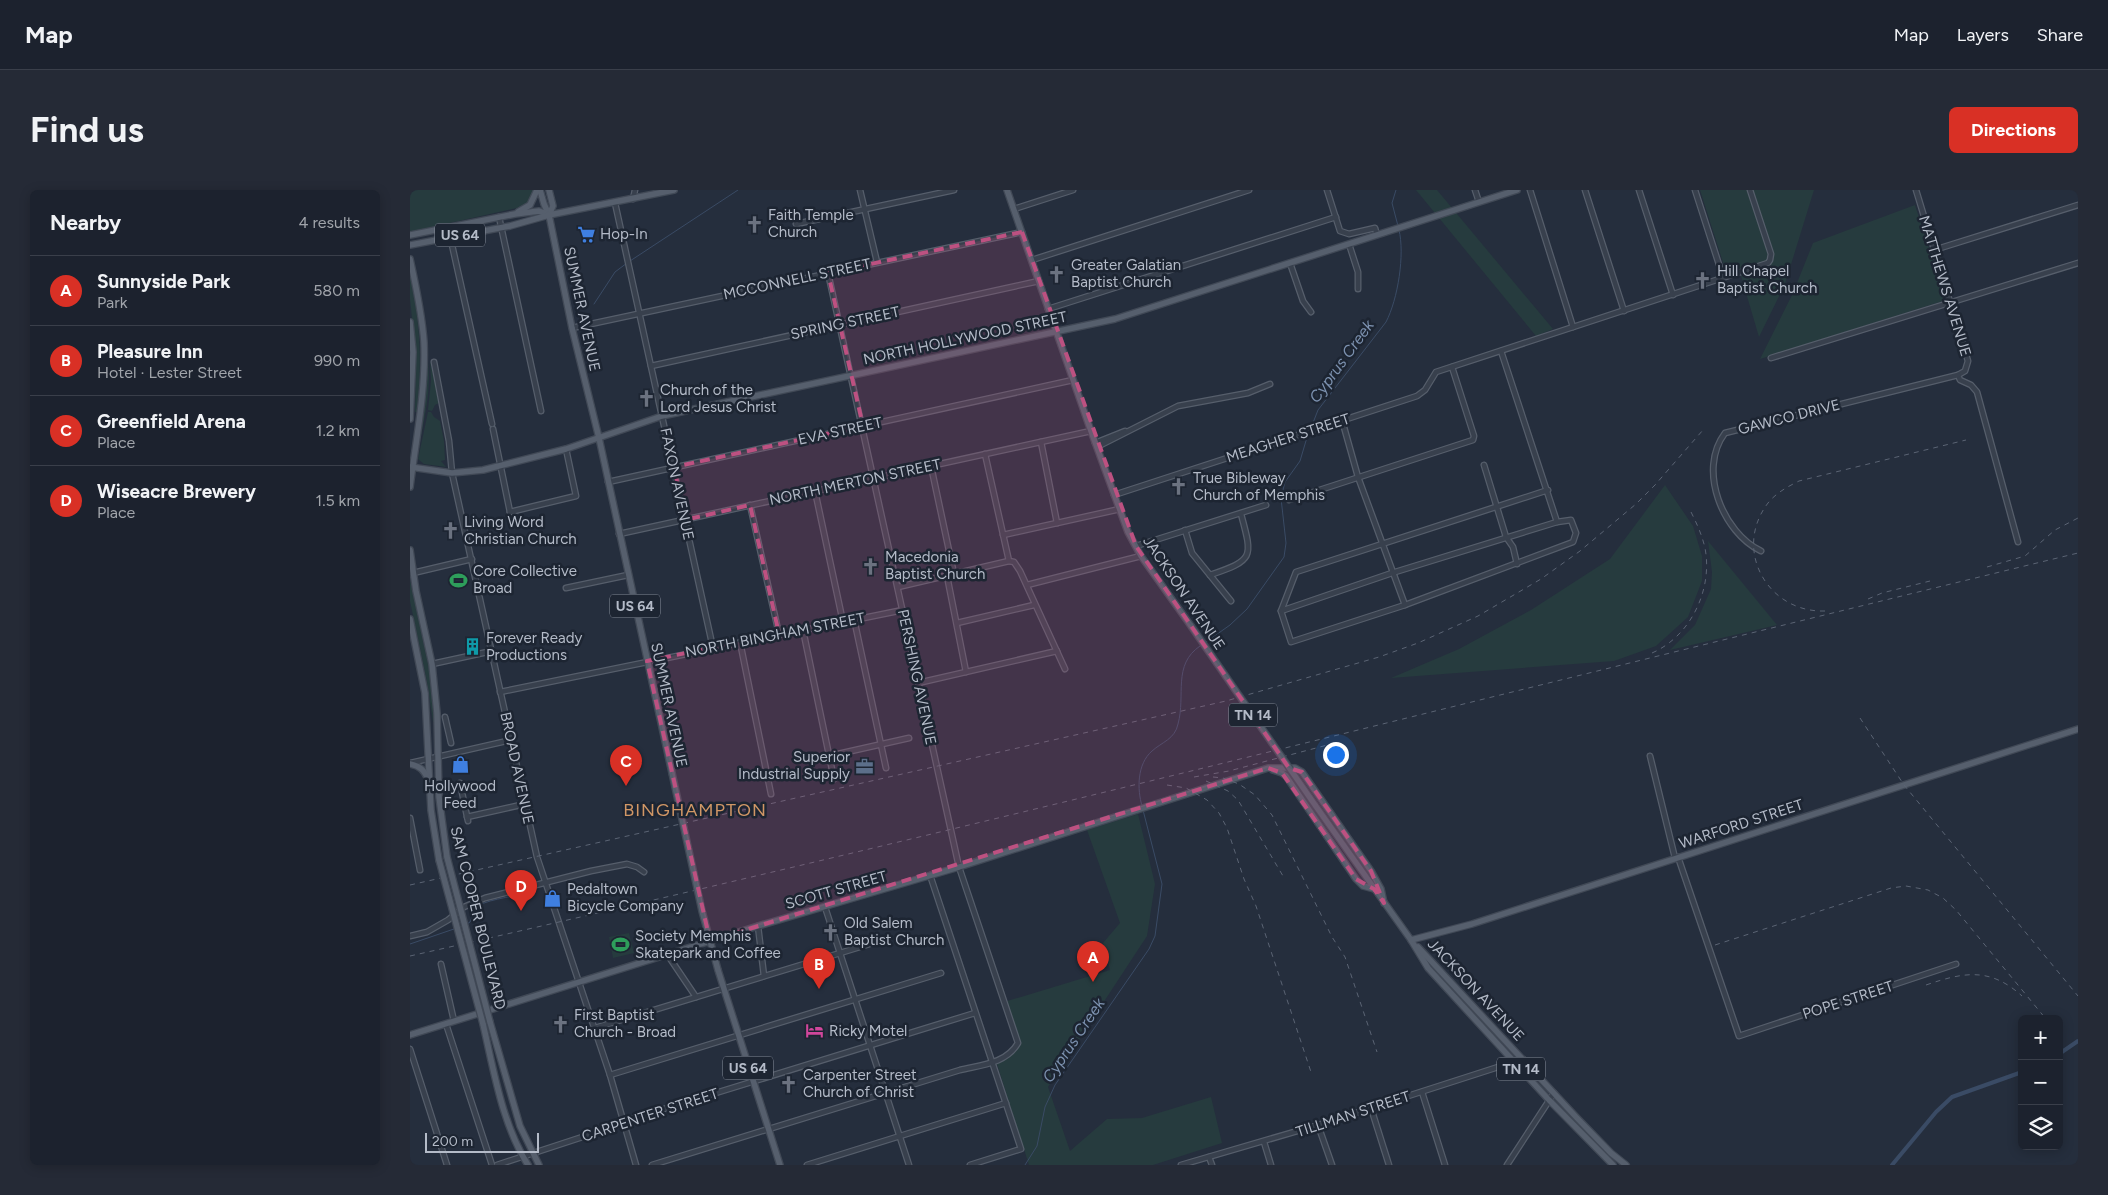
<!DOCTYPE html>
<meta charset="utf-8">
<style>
body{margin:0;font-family:Figtree,sans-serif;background:#252a36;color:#f1f3f6}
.controls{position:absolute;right:15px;bottom:15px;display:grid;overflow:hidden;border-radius:8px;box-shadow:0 2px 12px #0003}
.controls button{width:45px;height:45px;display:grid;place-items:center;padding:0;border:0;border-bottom:1px solid #3a3f4a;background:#1c222e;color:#f1f3f6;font:25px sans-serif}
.scale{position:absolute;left:15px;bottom:12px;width:114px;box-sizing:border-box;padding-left:5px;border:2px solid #b4bbc8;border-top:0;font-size:14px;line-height:18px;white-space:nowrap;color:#b4bbc8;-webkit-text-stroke:4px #1d2532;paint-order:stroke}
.you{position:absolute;left:925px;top:564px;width:18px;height:18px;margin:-12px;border:4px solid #fff;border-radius:50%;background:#1a73e8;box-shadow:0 0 0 8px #1a73e833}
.badge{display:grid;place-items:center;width:32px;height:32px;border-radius:50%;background:#d93025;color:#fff;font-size:16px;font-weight:700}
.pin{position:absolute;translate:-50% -41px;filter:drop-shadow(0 1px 2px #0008)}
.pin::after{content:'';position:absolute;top:26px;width:18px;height:15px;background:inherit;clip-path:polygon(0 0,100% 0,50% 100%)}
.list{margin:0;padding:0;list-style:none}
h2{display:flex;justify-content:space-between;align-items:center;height:65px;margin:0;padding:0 20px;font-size:21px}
h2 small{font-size:16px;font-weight:400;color:#a0a4aa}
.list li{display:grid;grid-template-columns:32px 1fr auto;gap:15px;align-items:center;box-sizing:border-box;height:70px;padding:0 20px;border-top:1px solid #3a3f4a}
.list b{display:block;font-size:19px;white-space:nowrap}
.list p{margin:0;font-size:16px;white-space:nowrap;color:#a0a4aa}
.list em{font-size:16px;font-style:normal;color:#a0a4aa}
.icon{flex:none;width:28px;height:28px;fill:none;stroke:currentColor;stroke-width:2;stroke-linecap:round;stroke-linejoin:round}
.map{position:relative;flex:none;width:1668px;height:975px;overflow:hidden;border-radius:8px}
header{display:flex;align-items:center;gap:30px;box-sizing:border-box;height:70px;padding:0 25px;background:#1c222e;border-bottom:1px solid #3a3f4a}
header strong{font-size:24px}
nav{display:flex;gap:28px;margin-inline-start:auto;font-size:18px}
.intro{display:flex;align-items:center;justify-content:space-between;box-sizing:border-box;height:120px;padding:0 30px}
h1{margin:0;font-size:35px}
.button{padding:12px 22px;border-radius:8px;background:#d93025;color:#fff;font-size:18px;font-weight:700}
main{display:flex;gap:30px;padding:0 30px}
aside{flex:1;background:#1c222e;border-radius:8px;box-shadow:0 2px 12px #0003}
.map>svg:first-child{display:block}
</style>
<header>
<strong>Map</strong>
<nav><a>Map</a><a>Layers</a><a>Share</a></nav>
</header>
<div class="intro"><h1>Find us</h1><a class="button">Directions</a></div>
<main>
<aside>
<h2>Nearby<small>4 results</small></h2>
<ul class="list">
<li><span class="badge">A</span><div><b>Sunnyside Park</b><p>Park</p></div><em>580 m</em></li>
<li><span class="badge">B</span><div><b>Pleasure Inn</b><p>Hotel · Lester Street</p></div><em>990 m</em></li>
<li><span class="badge">C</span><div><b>Greenfield Arena</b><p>Place</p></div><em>1.2 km</em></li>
<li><span class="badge">D</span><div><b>Wiseacre Brewery</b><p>Place</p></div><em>1.5 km</em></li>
</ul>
</aside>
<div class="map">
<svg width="1668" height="975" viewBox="0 0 1668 975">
<rect width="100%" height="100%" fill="#252e3d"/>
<!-- green -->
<g fill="#263b3e">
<polygon points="0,0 124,0 124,7 116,16 0,42"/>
<polygon points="1006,0 1027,0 1143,139 1126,146"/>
<polygon points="1290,0 1404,0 1375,94 1349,147 1329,79 1316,82"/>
<polygon points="1505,15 1536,110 1350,169 1383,103 1403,53"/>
<path d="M0,86C11,134 12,174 7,222H5L6,167L0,109Z"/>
<polygon points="20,171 29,213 25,215 22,221 18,220 21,191"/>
<path d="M18,172C22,205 12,234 8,267Z"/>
<polygon points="18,222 21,222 24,227 30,231 34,251 35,270 31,271 36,277 14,274 8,269"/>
<polygon points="1255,295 1283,336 1292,366 1292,391 1278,427 1246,456 1204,471 981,488 1049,459 1121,420 1200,369"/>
<polygon points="1298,351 1367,435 1260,460 1285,435 1301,399 1302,382"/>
<polygon points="0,390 20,483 25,532 23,532 17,492 0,411"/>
<polygon points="728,624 745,694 737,746 638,897 660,961 697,929 732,928 801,907 812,953 743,975 619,975 586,871 604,860 608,853 594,812 700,780 693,753 710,733 677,640"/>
<polygon points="219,743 224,763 203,768 199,747"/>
</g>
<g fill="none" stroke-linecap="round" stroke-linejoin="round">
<!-- stream -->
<g stroke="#3a4b65" stroke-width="1">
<polyline points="986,0 982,13 988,36"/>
<polyline points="220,71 328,0"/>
<polyline points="184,114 205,82 217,73"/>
<path d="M901,238L908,220L976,132C988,109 995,64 989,40"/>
<polyline points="796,452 820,435 837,419 874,367 876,353 871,308 875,292 890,271 898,244"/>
<path d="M732,616C727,599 727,574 742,561C752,552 765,549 768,534C776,505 762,475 790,456"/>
<path d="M57,734L60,732L67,716C83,708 107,706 125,702"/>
<polyline points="0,754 44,739"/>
<polyline points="615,975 627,956 635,917 645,895 739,759 745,746 752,694 733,620"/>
</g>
<!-- canal -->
<g stroke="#3a4b65" stroke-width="4">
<polyline points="1649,864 1668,851"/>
<polyline points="1482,975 1526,922 1542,907 1612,882"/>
</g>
<defs>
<g id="minor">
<polyline points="450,0 467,72"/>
<polyline points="917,0 930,41 939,44 965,38 967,45"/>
<polyline points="1065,0 1069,12"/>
<polyline points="1120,0 1163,137"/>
<polyline points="1175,0 1214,121"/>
<polyline points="1229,0 1263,105"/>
<polyline points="1285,0 1313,87"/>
<polyline points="1506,0 1558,171 1555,181 1548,185 1550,190 1561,195 1567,202 1608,352"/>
<polyline points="223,9 225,0"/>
<polyline points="205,13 303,458"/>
<polyline points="604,19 663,0"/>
<polyline points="89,27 131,221"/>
<polyline points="386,34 544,0"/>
<polyline points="38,37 82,234"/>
<polyline points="939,54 948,82 948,99"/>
<polyline points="1524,60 1668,15"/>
<polyline points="622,70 839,0"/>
<polyline points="880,73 893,111 901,122"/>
<polyline points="638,119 926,27"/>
<polyline points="162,138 612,42"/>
<polyline points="1091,161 1147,332 1161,330 1166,343 1163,352 995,415 881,452 871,421 886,382 1138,300"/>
<polyline points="1361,168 1668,73"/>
<polyline points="24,172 39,251 42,283 127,667 200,885 226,975"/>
<polyline points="241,176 629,91"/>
<polyline points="932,230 948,287 995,415"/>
<polyline points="83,239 100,322"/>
<polyline points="631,252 647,333"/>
<polyline points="685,253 715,241"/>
<polyline points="687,257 768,216 838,203 860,194"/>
<polyline points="575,264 599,371 604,372 610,381 655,479"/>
<polyline points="1074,275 1096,347 1103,357 1107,374"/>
<polyline points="521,276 544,384"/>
<polyline points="198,292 663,190"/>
<polyline points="405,301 433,432"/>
<polyline points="704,305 1007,206 1015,200 1026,182 1358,73 1360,70 1361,64 1340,0"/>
<polyline points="879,310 1063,250 1064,246 1042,177"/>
<polyline points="340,315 369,444"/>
<polyline points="100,322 166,306 156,259"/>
<polyline points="775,340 782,363 821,411"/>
<polyline points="209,344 681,241"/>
<polyline points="593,345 710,319"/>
<polyline points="726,356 856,315"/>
<path d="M1351,361C1313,343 1287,280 1315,243L1548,185"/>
<polyline points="3,383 62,369"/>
<path d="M800,385C844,370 843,368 831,324"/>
<polyline points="537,386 556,482"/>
<polyline points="617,395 731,366"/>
<polyline points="488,397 599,371"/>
<polyline points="156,398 218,385"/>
<polyline points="871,421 982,383 1147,332"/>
<polyline points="444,429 476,578"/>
<polyline points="547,433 624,415"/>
<polyline points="393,440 424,589"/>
<polyline points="330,452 361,604"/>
<polyline points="22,474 82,461"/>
<polyline points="508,493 647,461"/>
<polyline points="90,502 493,420"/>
<polyline points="35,527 41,553"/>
<polyline points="419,566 499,548"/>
<polyline points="1240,566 1265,668"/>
<polyline points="0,573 101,550"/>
<polyline points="50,593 58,631"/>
<polyline points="57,627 115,614"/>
<polyline points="0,628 10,680"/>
<polyline points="1268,667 1329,846 1546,774"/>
<polyline points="520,685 611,959 560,975"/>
<polyline points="415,717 499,975"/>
<polyline points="348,736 354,786"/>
<polyline points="0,746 17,742 38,730 54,717 75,708 181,681 217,674 227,677 234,682"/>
<polyline points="257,764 286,807"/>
<polyline points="31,774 44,831"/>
<polyline points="36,834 82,975"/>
<polyline points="185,838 476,749"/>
<polyline points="0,859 37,975"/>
<polyline points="200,885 531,783"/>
<polyline points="1012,902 1035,975"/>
<polyline points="961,918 979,975"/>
<polyline points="908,935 922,975"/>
<polyline points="854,952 861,975"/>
<polyline points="799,967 802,975"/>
<polyline points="87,975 209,935 215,931 565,823"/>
<path d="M242,975L550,880C570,875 596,874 608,853L549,677L418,83"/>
<polyline points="397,975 596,913"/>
<polyline points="771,975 908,935 1113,869"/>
<polyline points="1097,975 1144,903"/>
</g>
<g id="major">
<polyline points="130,0 134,14 139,25 162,138 189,248 262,583"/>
<polyline points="139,0 143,16 139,25"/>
<polyline points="597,0 681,241 718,342 731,366 781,436"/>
<polyline points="108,22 120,15 127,0"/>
<polyline points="0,45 105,24 129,21 139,25"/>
<polyline points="0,55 100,36 139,25 264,0"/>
<path d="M0,69C6,96 12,124 14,152C16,201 6,249 0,297"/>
<polyline points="0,132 3,162 0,229"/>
<polyline points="0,277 42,283 73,280 156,259 252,226 705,129 1107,0"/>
<polyline points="0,360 6,401 22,474 27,523 29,607 37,667"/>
<polyline points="0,429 15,503 21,620 29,670"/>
<path d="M0,574C10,576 14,580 18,589"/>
<polyline points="863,580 872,583 876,586 946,689 953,696 964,699"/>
<polyline points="905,615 1001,750 1018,778 1139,910 1203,975"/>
<polyline points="1001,750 1062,734 1668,539"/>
<polyline points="1008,757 1167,928 1201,963 1216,975"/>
<polyline points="308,780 370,975"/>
<polyline points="80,832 110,936 129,975"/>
<path d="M73,834C84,881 92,934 118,975"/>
<polyline points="0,845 348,736 549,677 858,578 885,578 892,582 961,681 971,699 974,713"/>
</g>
</defs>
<!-- minor casing -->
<use href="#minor" stroke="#565e6b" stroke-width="7"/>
<!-- major casing -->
<use href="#major" stroke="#414956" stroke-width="8"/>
<!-- minor -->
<use href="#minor" stroke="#38404d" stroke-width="4.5"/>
<!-- major -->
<use href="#major" stroke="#565f6d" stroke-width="5.5"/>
<!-- rail -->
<g stroke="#5b6474" stroke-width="1" stroke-dasharray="5 5" stroke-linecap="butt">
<polyline points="1577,377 1615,366 1645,340 1668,328"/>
<polyline points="1458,409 1472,403 1520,391"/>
<path d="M1415,421C1358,423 1322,360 1358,313C1366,303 1377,297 1389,291L1556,250"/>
<path d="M1242,463C1281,446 1303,399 1295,358C1292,345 1287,334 1281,322"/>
<polyline points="1450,528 1494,595 1668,806"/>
<polyline points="784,587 819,581 925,553"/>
<polyline points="803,587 813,588 829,594 845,605 862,625 922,747 935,767 967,862"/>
<polyline points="796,591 818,601 828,610 873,686"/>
<polyline points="757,595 776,598 797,610 809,623 817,638 834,689 846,716 901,882"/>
<polyline points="0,695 816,511 969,467 1008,453 1068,426 1131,389 1170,361 1226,314 1245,295 1293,240"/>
<polyline points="1305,755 1481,698 1496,696 1518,700 1533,708 1546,720 1636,829"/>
<path d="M0,766C558,640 1112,498 1668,363"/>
<path d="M1516,795C1554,782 1580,777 1612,806"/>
<polyline points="1649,845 1655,853"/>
</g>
<defs>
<g id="major-bridge">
<polyline points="781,436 905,615"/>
<polyline points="262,583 292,721 308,780"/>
<polyline points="37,667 80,832"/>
<polyline points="29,670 73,834"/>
</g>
</defs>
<!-- major-bridge casing -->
<use href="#major-bridge" stroke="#414956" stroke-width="8" stroke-linecap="butt"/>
<!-- major-bridge -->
<use href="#major-bridge" stroke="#565f6d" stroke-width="5.5"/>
</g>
<!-- marked area -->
<path fill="#bd5181" fill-opacity="0.2" stroke="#bd5181" stroke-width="4" stroke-dasharray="10 6" stroke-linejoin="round" d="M612,42L726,356L879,578L892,582L961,681L974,713L964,699L946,689L872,583L858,578L300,751L237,471L369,444L340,315L275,330L264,277L453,236L418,83Z"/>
<!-- icons -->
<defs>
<symbol id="church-bare" viewBox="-9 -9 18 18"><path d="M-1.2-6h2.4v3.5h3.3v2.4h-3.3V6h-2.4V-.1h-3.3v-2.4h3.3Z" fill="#6b7280" stroke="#1d2532" stroke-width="2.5" paint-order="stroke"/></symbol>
<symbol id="supermarket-bare" viewBox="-9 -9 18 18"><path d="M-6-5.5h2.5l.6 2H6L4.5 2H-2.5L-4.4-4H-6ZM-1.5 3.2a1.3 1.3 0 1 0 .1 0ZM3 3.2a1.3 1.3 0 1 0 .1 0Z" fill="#3f7fe0" stroke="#1d2532" stroke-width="2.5" paint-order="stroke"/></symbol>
<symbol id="stadium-bare" viewBox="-9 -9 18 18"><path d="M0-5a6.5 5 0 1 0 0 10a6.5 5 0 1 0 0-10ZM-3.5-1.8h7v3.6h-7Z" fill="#2e9e5b" stroke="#1d2532" stroke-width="2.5" paint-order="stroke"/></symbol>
<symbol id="building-bare" viewBox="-9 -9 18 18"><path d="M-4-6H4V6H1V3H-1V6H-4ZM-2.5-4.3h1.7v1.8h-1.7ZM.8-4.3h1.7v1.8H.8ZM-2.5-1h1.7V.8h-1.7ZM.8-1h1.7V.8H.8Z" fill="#0f9aa8" stroke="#1d2532" stroke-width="2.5" paint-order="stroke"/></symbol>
<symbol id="shop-bare" viewBox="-9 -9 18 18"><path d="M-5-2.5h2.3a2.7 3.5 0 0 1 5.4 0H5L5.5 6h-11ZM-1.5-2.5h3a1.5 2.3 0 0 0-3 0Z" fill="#3f7fe0" stroke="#1d2532" stroke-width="2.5" paint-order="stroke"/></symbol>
<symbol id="office-bare" viewBox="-9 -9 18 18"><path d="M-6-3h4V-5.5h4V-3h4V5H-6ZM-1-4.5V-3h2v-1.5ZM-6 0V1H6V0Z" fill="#5c6f8a" stroke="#1d2532" stroke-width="2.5" paint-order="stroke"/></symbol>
<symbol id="hotel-bare" viewBox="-9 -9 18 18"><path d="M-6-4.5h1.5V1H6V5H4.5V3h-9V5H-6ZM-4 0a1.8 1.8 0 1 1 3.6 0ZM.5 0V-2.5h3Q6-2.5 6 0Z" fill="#d1479c" stroke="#1d2532" stroke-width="2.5" paint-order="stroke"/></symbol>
</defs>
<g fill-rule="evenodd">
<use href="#church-bare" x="332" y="22" width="25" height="25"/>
<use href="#supermarket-bare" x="164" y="32" width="25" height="25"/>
<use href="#church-bare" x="634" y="72" width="25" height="25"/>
<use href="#church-bare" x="1280" y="78" width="25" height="25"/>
<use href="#church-bare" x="224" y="196" width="25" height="25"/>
<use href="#church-bare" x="756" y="284" width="25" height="25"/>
<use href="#church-bare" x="28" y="328" width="25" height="25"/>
<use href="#church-bare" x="448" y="364" width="25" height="25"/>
<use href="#stadium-bare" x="36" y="378" width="25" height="25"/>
<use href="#building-bare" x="50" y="444" width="25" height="25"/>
<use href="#shop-bare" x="38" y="562" width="25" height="25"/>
<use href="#office-bare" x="442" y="564" width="25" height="25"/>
<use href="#shop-bare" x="130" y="696" width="25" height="25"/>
<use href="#church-bare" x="408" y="730" width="25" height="25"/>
<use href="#stadium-bare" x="198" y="742" width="25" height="25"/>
<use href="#church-bare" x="138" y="822" width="25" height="25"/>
<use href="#hotel-bare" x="392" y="828" width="25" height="25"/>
<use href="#church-bare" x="366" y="882" width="25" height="25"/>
</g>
<g text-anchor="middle" stroke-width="5" stroke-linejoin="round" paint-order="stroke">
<!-- shield labels -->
<g fill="#1d2532" stroke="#878e9b" stroke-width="1">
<rect x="25" y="33.5" width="50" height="23" rx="4"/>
<rect x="200" y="404.5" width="50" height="23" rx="4"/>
<rect x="819" y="513.5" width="48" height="23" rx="4"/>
<rect x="313" y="866.5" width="50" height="23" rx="4"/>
<rect x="1087" y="867.5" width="48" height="23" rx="4"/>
</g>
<g font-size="14" font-weight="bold" fill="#b4bbc8">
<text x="50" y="50">US 64</text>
<text x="225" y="421">US 64</text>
<text x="843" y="530">TN 14</text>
<text x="338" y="883">US 64</text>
<text x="1111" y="884">TN 14</text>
</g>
<!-- poi labels -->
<g font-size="15" fill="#b4bbc8" stroke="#1d2532" text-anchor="start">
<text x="358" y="30">Faith Temple<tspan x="358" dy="17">Church</tspan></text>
<text x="190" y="49">Hop-In</text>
<text x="661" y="80">Greater Galatian<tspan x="661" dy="17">Baptist Church</tspan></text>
<text x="1307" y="86">Hill Chapel<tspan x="1307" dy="17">Baptist Church</tspan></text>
<text x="250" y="205">Church of the<tspan x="250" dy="17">Lord Jesus Christ</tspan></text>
<text x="783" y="293">True Bibleway<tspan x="783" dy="17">Church of Memphis</tspan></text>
<text x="54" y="337">Living Word<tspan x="54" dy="17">Christian Church</tspan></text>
<text x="475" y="372">Macedonia<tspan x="475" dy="17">Baptist Church</tspan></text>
<text x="63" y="386">Core Collective<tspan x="63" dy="17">Broad</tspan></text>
<text x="76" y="453">Forever Ready<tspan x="76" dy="17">Productions</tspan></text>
<text x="440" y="572" text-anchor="end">Superior<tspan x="440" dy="17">Industrial Supply</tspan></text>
<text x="50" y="601" text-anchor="middle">Hollywood<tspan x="50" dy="17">Feed</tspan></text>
<text x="157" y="704">Pedaltown<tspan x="157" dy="17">Bicycle Company</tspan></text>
<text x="434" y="738">Old Salem<tspan x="434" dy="17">Baptist Church</tspan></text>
<text x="225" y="751">Society Memphis<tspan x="225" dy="17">Skatepark and Coffee</tspan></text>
<text x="164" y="830">First Baptist<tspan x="164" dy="17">Church - Broad</tspan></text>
<text x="419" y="846">Ricky Motel</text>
<text x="393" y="890">Carpenter Street<tspan x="393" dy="17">Church of Christ</tspan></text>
</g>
<!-- street labels -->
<g font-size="15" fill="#b4bbc8" stroke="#1d2532">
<text transform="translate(387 89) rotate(-12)" y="5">MCCONNELL STREET</text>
<text transform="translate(1535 96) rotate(73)" y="5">MATTHEWS AVENUE</text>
<text transform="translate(172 119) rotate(78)" y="5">SUMMER AVENUE</text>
<text transform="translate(435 133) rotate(-12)" y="5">SPRING STREET</text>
<text transform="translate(555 148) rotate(-12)" y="5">NORTH HOLLYWOOD STREET</text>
<text transform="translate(1379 227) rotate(-14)" y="5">GAWCO DRIVE</text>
<text transform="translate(430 241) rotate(-12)" y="5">EVA STREET</text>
<text transform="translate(878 248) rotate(-18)" y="5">MEAGHER STREET</text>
<text transform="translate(445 292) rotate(-12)" y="5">NORTH MERTON STREET</text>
<text transform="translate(267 294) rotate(78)" y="5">FAXON AVENUE</text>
<text transform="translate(774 403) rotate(56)" y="5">JACKSON AVENUE</text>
<text transform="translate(365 445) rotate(-11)" y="5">NORTH BINGHAM STREET</text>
<text transform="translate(507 487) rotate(78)" y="5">PERSHING AVENUE</text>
<text transform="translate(259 515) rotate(78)" y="5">SUMMER AVENUE</text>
<text transform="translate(107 578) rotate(78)" y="5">BROAD AVENUE</text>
<text transform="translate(1331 634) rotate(-18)" y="5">WARFORD STREET</text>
<text transform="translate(426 700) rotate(-16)" y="5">SCOTT STREET</text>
<text transform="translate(68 728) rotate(76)" y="5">SAM COOPER BOULEVARD</text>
<text transform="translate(1066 800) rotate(47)" y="5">JACKSON AVENUE</text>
<text transform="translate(1438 810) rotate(-18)" y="5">POPE STREET</text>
<text transform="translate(943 924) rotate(-18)" y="5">TILLMAN STREET</text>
<text transform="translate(240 925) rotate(-18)" y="5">CARPENTER STREET</text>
</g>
<!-- water labels -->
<g font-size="16" font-style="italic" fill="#7c91af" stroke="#1d2532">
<text transform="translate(931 171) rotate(-54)" y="6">Cyprus Creek</text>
<text transform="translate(663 850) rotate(-56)" y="6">Cyprus Creek</text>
</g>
<!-- quarter labels -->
<g font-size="18" letter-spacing="1" fill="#d19766" stroke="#1d2532">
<text x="285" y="626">BINGHAMPTON</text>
</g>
</g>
</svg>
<div class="controls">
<button>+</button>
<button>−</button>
<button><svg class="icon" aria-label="layers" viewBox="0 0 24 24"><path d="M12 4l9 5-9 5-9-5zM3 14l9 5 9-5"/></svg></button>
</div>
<div class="scale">200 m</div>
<div class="you"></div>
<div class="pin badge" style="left:683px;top:792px">A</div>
<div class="pin badge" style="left:409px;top:799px">B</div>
<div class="pin badge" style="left:216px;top:596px">C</div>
<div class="pin badge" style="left:111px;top:721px">D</div>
</div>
</main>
